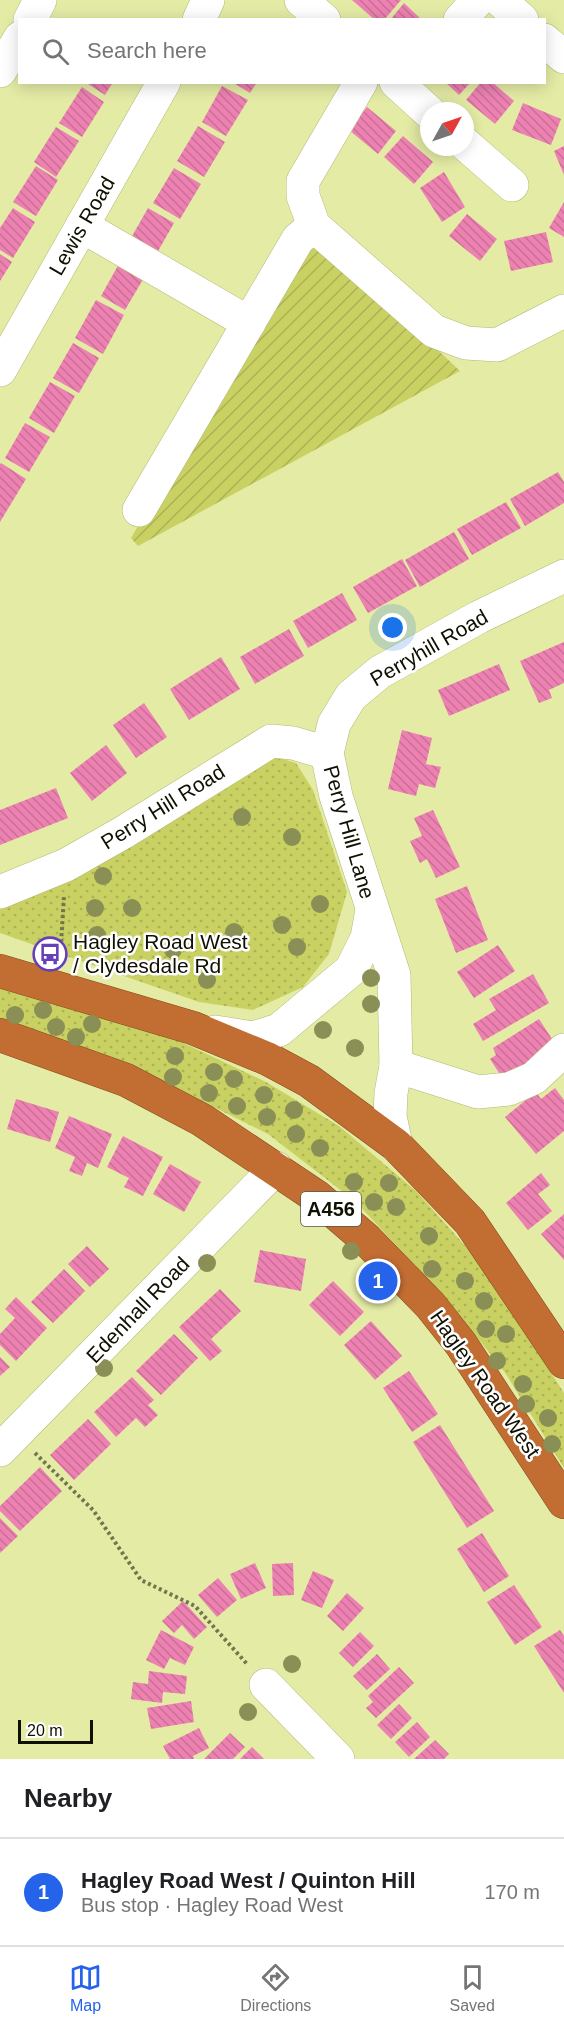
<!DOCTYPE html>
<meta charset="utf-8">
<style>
body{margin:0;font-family:Helvetica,sans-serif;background:#f6f6f6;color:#202124}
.compass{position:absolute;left:420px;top:102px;width:54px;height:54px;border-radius:50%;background:#fff;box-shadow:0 3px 15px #0003;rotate:50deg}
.scale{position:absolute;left:18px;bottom:15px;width:75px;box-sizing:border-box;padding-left:6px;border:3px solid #0f1000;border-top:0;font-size:16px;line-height:21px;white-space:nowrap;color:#0f1000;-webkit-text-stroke:4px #fff;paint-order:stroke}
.you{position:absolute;left:393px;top:628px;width:21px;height:21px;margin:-15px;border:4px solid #fff;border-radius:50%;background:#1a73e8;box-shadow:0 0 0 9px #1a73e833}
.badge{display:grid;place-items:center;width:39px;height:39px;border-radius:50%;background:#2563eb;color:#fff;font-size:20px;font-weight:700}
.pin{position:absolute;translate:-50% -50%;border:3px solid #fff;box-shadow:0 2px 6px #0006}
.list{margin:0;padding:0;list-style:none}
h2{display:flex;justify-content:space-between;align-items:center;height:78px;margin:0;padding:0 24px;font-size:26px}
h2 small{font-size:20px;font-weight:400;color:#757577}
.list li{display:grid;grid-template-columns:39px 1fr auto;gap:18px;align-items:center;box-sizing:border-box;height:108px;padding:0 24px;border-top:2px solid #e0e0e0}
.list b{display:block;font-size:22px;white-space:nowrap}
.list p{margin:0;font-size:20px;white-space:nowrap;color:#757577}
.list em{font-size:20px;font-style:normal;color:#757577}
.icon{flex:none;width:33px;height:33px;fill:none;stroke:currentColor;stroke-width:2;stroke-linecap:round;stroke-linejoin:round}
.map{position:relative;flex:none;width:564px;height:1759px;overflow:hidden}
.search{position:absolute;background:#fff;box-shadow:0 3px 15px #0003;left:18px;right:18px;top:18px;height:66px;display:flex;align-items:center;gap:15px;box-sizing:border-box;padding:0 21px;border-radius:0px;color:#757577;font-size:22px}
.sheet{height:186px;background:#fff}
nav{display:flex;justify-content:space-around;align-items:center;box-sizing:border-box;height:84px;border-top:2px solid #e0e0e0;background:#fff;font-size:16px;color:#757577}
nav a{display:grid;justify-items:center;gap:3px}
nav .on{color:#2563eb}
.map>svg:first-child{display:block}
</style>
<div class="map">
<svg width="564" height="1759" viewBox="0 0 564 1759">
<defs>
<pattern id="grass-dots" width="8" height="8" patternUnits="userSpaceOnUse" patternTransform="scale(1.5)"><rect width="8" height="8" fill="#c9d163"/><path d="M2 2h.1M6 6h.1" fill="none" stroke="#abb254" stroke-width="1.8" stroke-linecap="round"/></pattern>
<pattern id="garden-furrows" width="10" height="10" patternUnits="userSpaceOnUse" patternTransform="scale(1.5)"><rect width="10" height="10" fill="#c9d163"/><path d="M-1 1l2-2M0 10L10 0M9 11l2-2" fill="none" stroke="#abb254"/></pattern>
<pattern id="building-back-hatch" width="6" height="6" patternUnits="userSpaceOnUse" patternTransform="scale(1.5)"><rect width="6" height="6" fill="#ed82b2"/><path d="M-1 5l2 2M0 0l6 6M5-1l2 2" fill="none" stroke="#ca6f97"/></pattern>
</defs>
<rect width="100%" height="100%" fill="#e4eba5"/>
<!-- grass -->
<g fill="url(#grass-dots)">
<polygon points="273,756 296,763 313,790 347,892 329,954 303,987 253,1010 199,1002 0,933 0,905"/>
<polygon points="0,987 173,1038 266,1082 339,1126 416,1191 477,1259 564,1393 564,1468 506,1374 451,1304 356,1202 268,1134 159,1080 0,1020"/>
</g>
<!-- garden -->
<polygon fill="url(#garden-furrows)" points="324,242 460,371 138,546 131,538 302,246"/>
<!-- building -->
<g fill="url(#building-back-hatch)">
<polygon points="352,0 401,0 384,20 375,20"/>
<polygon points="404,3 422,20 390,20"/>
<polygon points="85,82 113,82 105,95"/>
<polygon points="232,82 257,82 250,93"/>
<polygon points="445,82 471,82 459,95"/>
<polygon points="481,82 492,82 514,101 495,124 466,100"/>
<polygon points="222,86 248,100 226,136 202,122"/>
<polygon points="82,87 104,102 82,137 59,123"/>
<polygon points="523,103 561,119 551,145 512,130"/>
<polygon points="367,107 396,131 378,154 349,130"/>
<polygon points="198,126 225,142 204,177 177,161"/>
<polygon points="56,127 79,141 56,177 34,162"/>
<polygon points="403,136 433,162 414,184 384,157"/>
<polygon points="564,146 564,175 554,151"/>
<polygon points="36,166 58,180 36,216 13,202"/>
<polygon points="174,168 201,184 180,219 153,203"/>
<polygon points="444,172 465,207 442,222 420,188"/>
<polygon points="564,202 564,237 549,228"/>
<polygon points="13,208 35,222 13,258 0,250 0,228"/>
<polygon points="148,208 174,223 153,260 127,245"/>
<polygon points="467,214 497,239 480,261 449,236"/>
<polygon points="546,232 553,262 511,271 504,241"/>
<polygon points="0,254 12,262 0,281"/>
<polygon points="120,262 145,276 125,310 101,296"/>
<polygon points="96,300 124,315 103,354 75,338"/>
<polygon points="73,343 99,358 79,393 53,378"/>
<polygon points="50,382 75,396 54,433 29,418"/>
<polygon points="25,423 50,437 29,472 5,458"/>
<polygon points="1,463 26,479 0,522 0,464"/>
<polygon points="558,472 564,482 564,503 525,526 510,499"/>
<polygon points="506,502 521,528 472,555 457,529"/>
<polygon points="454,532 469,559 420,587 405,560"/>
<polygon points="402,559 417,586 368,613 353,587"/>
<polygon points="342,593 357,620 308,648 293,621"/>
<polygon points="289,629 304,656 255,684 240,657"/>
<polygon points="564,642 564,683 549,690 552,698 539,703 520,661"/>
<polygon points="221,657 240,689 189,720 170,689"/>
<polygon points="499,664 510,690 449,716 438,690"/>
<polygon points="144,703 167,737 136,758 113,725"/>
<polygon points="402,730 432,738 426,764 441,767 435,788 419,784 416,796 388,789"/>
<polygon points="106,745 127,773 92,801 70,773"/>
<polygon points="56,788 68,818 0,845 0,810"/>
<polygon points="433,810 460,867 436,878 427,859 420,863 410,841 422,836 414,818"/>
<polygon points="467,886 488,940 456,953 435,899"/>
<polygon points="498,945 515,971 474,998 457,972"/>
<polygon points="533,974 549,1003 483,1041 473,1024 496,1010 489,999"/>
<polygon points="539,1019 556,1045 503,1079 490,1059 496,1055 493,1048"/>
<polygon points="555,1088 564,1100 564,1131 536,1154 505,1117 536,1092 541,1099"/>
<polygon points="16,1099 59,1112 50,1142 7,1129"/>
<polygon points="69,1116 112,1134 98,1168 87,1163 82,1176 69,1171 75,1157 55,1148"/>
<polygon points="123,1136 163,1157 143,1196 124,1187 129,1178 107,1167"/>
<polygon points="170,1164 201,1182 184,1212 153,1194"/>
<polygon points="541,1173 550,1185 538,1194 552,1211 528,1230 506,1203"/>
<polygon points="564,1214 564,1260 541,1234"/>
<polygon points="87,1246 109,1269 90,1287 68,1264"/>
<polygon points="260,1250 306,1259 301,1291 254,1282"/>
<polygon points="64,1269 85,1291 53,1323 31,1302"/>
<polygon points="333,1281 364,1312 340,1336 309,1305"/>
<polygon points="220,1289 241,1311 211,1339 222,1351 210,1361 179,1327"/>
<polygon points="16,1297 47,1328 16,1361 0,1345 0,1334 15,1318 5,1309"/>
<polygon points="371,1321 402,1356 375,1380 344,1345"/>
<polygon points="174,1334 198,1358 161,1395 136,1371"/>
<polygon points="0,1357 10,1367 0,1376"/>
<polygon points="409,1371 438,1414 412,1432 383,1388"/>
<polygon points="132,1377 154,1400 148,1405 158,1415 145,1427 136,1418 116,1437 94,1412"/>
<polygon points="88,1419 111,1444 74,1480 50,1455"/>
<polygon points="440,1425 494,1511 467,1528 413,1442"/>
<polygon points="40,1467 62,1491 20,1531 0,1511 0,1506"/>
<polygon points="0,1518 18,1536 0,1553"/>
<polygon points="482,1533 509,1576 484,1592 457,1549"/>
<polygon points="255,1563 266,1588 241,1599 230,1574"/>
<polygon points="293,1563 294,1595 273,1596 272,1564"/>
<polygon points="313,1571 334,1580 322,1608 301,1600"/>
<polygon points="218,1578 237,1600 217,1617 198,1595"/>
<polygon points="514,1585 542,1627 515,1645 487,1602"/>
<polygon points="347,1593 364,1608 343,1631 327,1616"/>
<polygon points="183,1601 207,1627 194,1639 182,1625 174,1633 162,1621"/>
<polygon points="161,1630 194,1647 185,1665 170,1658 164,1669 146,1660"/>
<polygon points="560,1630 564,1636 564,1693 534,1646"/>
<polygon points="360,1632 374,1646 353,1667 339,1653"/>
<polygon points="377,1654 390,1669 367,1690 353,1676"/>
<polygon points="399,1667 414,1683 376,1718 366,1708 373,1702 368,1696"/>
<polygon points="149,1671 187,1676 185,1694 163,1692 162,1703 131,1699 133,1682 148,1684"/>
<polygon points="191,1701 194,1722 151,1729 147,1708"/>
<polygon points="399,1704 412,1718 391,1739 377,1725"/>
<polygon points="417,1722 430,1737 409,1757 395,1742"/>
<polygon points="199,1728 209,1748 193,1756 194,1759 170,1759 163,1746"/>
<polygon points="230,1733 245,1747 233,1759 204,1759"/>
<polygon points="435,1740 449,1754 444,1759 414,1759"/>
<polygon points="252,1747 264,1759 240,1759"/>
</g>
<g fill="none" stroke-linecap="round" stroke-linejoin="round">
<defs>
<g id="minor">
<polyline points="301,0 324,20"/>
<polyline points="500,0 522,20"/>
<polyline points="30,20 40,0"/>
<polyline points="199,20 208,0"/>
<polyline points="460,20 478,0"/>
<polyline points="544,40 564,57"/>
<polyline points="0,71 20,38"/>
<polyline points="361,82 303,181 303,196 314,226 434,331 466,343 497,345 564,311"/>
<polyline points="396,82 429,112"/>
<polyline points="465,144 512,185"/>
<polyline points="82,226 249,323"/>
<polyline points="0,370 164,82"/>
<polyline points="139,510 298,239 314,226"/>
<polyline points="0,892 66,865 124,832 271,741 293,743 327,753"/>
<polyline points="215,1032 253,1038 279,1030 351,970 367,938 372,910"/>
<polyline points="396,1066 478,1092 509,1089 534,1078 564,1050"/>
<polyline points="396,1145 390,1116 391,1093 396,1066 394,975 336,796 327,753 334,724 351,696 380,672 479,617 564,576"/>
<polyline points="0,1450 276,1168"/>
<polyline points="266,1685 338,1759"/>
</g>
<g id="highway">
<polyline points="0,971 193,1028 268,1059 309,1081 396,1145 470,1222 564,1362"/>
<polyline points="0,1035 126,1080 202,1120 317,1197 367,1240 431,1306 461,1344 564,1502"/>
</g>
</defs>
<!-- minor casing -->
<use href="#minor" stroke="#b3b975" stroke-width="34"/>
<!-- highway casing -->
<use href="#highway" stroke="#834c20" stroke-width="34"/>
<!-- path -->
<g stroke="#72764d" stroke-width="4" stroke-dasharray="3 3" stroke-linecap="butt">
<polyline points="60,960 64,896"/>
<polyline points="35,1453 93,1510 141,1580 195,1606 247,1664"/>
</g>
<!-- minor -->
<use href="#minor" stroke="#fff" stroke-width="33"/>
<!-- highway -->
<use href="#highway" stroke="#c26d32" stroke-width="33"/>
</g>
<!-- trees -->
<g fill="#8a8f55">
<circle cx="242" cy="817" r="9"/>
<circle cx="292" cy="837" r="9"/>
<circle cx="103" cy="876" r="9"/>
<circle cx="320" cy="904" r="9"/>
<circle cx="95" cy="908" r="9"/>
<circle cx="132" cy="908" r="9"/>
<circle cx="282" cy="925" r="9"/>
<circle cx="234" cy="932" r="9"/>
<circle cx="97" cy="935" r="9"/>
<circle cx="297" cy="947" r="9"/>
<circle cx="173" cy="950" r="9"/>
<circle cx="371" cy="978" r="9"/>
<circle cx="207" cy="980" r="9"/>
<circle cx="371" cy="1004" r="9"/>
<circle cx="43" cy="1010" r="9"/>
<circle cx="15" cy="1015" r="9"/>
<circle cx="92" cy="1024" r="9"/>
<circle cx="56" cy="1027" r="9"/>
<circle cx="323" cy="1030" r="9"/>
<circle cx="76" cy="1037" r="9"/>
<circle cx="355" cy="1048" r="9"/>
<circle cx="175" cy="1056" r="9"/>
<circle cx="214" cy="1072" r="9"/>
<circle cx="173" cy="1077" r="9"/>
<circle cx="234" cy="1079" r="9"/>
<circle cx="209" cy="1093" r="9"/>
<circle cx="264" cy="1095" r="9"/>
<circle cx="237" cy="1106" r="9"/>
<circle cx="294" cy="1110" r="9"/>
<circle cx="267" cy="1117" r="9"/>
<circle cx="296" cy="1134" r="9"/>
<circle cx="320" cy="1148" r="9"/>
<circle cx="354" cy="1182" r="9"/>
<circle cx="389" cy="1183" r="9"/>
<circle cx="374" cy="1202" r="9"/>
<circle cx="396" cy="1207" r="9"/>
<circle cx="429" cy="1236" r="9"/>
<circle cx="351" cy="1251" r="9"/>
<circle cx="207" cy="1263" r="9"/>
<circle cx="432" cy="1269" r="9"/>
<circle cx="465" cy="1281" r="9"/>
<circle cx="484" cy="1301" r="9"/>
<circle cx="486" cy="1329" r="9"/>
<circle cx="506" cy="1334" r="9"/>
<circle cx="497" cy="1361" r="9"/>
<circle cx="104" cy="1368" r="9"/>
<circle cx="523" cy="1384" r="9"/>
<circle cx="526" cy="1404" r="9"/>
<circle cx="548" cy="1418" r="9"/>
<circle cx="552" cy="1444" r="9"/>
<circle cx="292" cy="1664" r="9"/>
<circle cx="248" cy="1712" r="9"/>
</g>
<!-- icons -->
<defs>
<symbol id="bus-ring" viewBox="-11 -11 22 22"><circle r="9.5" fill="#fff" stroke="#6640b9" stroke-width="1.5"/><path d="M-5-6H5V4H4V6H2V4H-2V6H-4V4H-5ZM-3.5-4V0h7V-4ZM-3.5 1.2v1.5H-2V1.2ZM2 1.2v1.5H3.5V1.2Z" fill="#6640b9"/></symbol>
</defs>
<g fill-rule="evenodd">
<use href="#bus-ring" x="31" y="935" width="38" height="38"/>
</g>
<g text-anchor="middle" stroke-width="5" stroke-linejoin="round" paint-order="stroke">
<!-- shield labels -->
<rect fill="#fff" stroke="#57584c" stroke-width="1.5" x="301" y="1192" width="60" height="34" rx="4.5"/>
<g font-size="20" font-weight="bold" fill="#0f1000">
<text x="331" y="1216">A456</text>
</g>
<!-- street labels -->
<g font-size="21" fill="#0f1000" stroke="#fff">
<text transform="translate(82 226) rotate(-60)" y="7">Lewis Road</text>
<text transform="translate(429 648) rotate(-30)" y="7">Perryhill Road</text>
<text transform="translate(163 807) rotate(-32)" y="7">Perry Hill Road</text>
<text transform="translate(349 832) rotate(74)" y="7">Perry Hill Lane</text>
<text transform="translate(138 1310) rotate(-46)" y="7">Edenhall Road</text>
<text transform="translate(485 1384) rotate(55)" y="7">Hagley Road West</text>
</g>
<!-- poi labels -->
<g font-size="21" fill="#0f1000" stroke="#fff" text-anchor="start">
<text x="73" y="949">Hagley Road West<tspan x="73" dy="24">/ Clydesdale Rd</tspan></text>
</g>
</g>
</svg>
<svg class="compass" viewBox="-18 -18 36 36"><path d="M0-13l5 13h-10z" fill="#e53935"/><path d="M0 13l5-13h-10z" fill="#757577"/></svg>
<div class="scale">20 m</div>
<div class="you"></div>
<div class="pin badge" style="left:378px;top:1281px">1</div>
<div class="search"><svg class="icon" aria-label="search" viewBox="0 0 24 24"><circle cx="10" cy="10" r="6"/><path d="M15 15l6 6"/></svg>Search here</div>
</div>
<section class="sheet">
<h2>Nearby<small></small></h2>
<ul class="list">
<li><span class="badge">1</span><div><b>Hagley Road West / Quinton Hill</b><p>Bus stop · Hagley Road West</p></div><em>170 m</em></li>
</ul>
</section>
<nav>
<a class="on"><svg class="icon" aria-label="map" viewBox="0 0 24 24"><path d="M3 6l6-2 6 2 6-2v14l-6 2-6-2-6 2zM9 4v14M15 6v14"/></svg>Map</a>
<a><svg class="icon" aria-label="directions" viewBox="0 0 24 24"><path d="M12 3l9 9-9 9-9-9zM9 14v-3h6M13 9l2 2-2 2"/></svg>Directions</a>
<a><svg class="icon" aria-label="saved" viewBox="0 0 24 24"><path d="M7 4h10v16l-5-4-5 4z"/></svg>Saved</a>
</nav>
